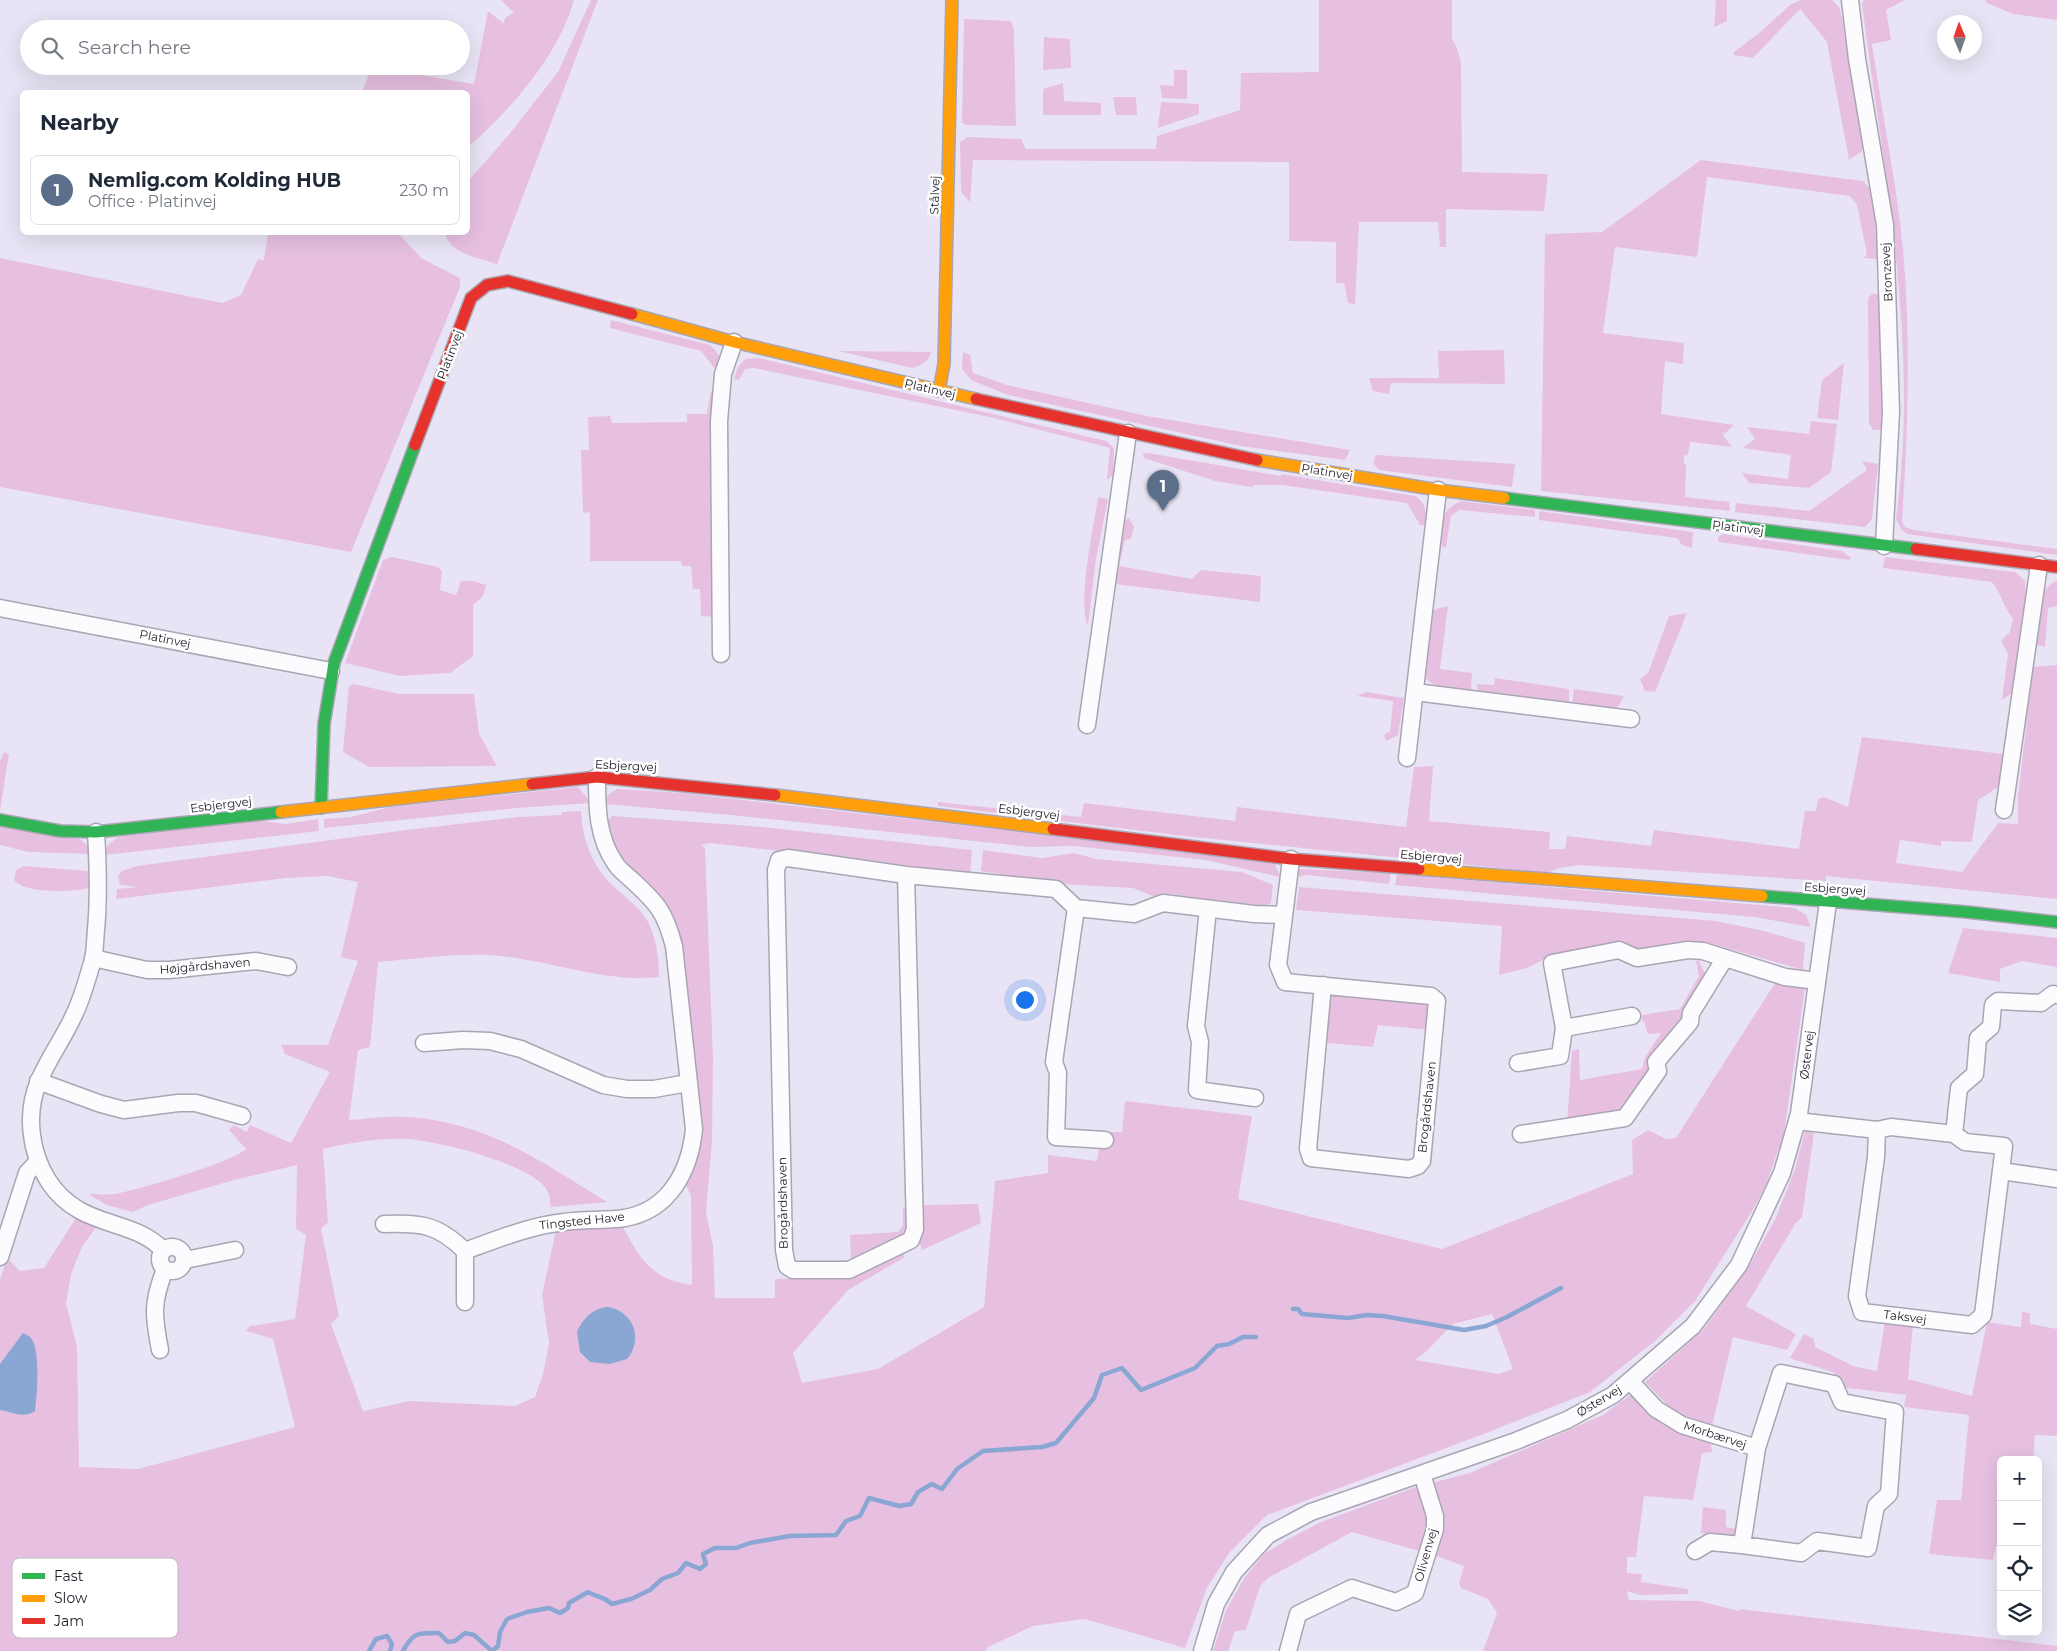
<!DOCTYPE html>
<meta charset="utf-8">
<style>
body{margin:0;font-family:Montserrat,sans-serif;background:#f2f2f3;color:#1f2937}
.controls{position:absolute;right:15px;bottom:15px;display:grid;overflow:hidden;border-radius:8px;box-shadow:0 5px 20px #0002}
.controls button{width:45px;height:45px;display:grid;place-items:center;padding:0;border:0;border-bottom:1px solid #e0e1e3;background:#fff;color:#1f2937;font:25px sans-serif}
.compass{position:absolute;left:1937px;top:15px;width:45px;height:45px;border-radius:50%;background:#fff;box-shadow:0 5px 20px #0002;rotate:358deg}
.you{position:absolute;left:1024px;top:999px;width:18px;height:18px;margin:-12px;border:4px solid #fff;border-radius:50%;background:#1a73e8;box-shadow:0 0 0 8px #1a73e833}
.badge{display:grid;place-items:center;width:32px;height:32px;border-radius:50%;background:#65616f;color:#fff;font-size:16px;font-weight:700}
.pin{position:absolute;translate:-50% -41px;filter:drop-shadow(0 1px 2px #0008)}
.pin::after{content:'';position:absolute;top:26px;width:18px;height:15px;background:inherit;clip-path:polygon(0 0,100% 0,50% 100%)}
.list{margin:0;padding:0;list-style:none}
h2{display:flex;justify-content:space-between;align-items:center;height:65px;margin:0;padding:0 20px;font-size:21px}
h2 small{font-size:16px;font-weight:400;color:#747a83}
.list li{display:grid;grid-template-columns:32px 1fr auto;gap:15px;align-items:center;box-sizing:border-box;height:70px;margin:0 10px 10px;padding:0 10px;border:1px solid #e0e1e3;border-radius:8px}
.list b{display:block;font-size:19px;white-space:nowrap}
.list p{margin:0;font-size:16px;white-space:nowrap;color:#747a83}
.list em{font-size:16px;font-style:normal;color:#747a83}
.icon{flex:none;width:28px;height:28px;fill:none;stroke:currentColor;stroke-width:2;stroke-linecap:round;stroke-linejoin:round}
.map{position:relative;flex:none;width:2057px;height:1651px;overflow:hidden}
.search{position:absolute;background:#fff;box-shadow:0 5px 20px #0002;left:20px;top:20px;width:450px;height:55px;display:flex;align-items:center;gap:12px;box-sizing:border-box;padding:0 18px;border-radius:28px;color:#747a83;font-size:19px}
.panel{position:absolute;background:#fff;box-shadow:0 5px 20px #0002;left:20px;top:90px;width:450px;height:145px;border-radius:8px}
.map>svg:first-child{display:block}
</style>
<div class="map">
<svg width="2057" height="1651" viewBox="0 0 2057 1651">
<rect width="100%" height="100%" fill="#e9e4f5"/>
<!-- green -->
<g fill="#e7c0e1" fill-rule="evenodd">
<path d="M501,0H574C559,55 510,111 468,147V92H362L372,66H384V69L474,84L488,11L503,23L506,17L514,13Z"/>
<path d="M591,0H598L497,264C479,258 450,254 445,233L468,232L469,180L507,137L558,72Z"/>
<polygon points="1319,0 1452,0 1452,39 1457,48 1461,63 1462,172 1548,174 1544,211 1446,209 1446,247 1440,247 1438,222 1359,222 1355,304 1348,303 1344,283 1336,283 1336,242 1289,241 1289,162 973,160 970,202 961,192 960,142 968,137 1021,139 1026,149 1156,149 1157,136 1240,110 1241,73 1319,72"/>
<polygon points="1716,0 1727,0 1727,21 1714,27"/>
<polygon points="1801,0 1832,0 1839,7 1842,18 1863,144 1862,151 1849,160 1827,42 1800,9 1753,58 1733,55 1735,51 1758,34 1790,5"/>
<path d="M1864,0H1905L1886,10L1891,40L1872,44C1882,113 1896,180 1903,249C1911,340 1908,431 1902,521L1905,527L1914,530L2057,549V555L1907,534L1901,529L1896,519C1920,346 1884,175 1862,4Z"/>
<polygon points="1985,0 2057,0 2057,20 2013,14 1987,3"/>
<polygon points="964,19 1011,21 1014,31 1016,126 965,125 962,122"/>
<polygon points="1044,37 1070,39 1071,68 1043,70"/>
<polygon points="1174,70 1187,70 1187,99 1162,98 1160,85 1174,86"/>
<polygon points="1063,83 1064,101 1101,103 1101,115 1043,115 1043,89"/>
<polygon points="1113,97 1136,97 1137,115 1116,115"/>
<polygon points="1161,102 1199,104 1199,114 1158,128"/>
<polygon points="1701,160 1863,181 1869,188 1875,218 1877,259 1864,258 1867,254 1857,205 1850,196 1707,177 1697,257 1615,247 1603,333 1684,343 1683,364 1665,361 1661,414 1734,425 1723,435 1732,447 1690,442 1688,455 1684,456 1684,463 1686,465 1685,497 1729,502 1730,511 1541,491 1545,234 1602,232"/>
<polygon points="398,233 421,258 460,278 460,287 351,552 0,487 0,258 222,303 241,295 258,259 264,260 268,233"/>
<polygon points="1872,294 1878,294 1882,299 1884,370 1882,430 1873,430 1869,423 1868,298"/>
<path d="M611,320L710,345C723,355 720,366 719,381L713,380L715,369L701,351L610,328Z"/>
<polygon points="1504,350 1505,384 1391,383 1389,394 1373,391 1369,378 1439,378 1438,351"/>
<path d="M839,351L931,352C929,361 921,366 912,368Z"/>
<polygon points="963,352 970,355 973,373 1007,385 1147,416 1350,450 1345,460 1241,446 1008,395 971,380 962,369"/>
<polygon points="759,358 1106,441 1114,448 1113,475 1107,480 1110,448 994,418 754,368 745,369 739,380 734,379 738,367 745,359"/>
<polygon points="1844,363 1838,420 1817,418 1822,380"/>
<polygon points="711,391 717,391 717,617 701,616 700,589 693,589 691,566 682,566 681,561 590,561 590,512 583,513 581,450 589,450 588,417 610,416 612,423 687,422 687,414 707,414"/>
<polygon points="1811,421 1837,424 1831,472 1809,488 1749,483 1742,473 1788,479 1791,455 1743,448 1755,439 1747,427 1809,434"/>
<path d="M1148,453L1281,476V474L1415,496C1426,502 1426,513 1427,525H1420L1407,503L1282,485H1255L1252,487L1215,481L1144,458L1143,454Z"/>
<polygon points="1376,455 1515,464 1512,487 1379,470 1373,463"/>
<polygon points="1862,461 1878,464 1872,519 1865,527 1735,512 1736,503 1809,511 1867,470"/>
<path d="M1098,497L1108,499L1096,559L1088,626C1077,599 1094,527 1098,497Z"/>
<path d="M1461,501L1535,510V517L1459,510L1451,516L1446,548L1442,546C1435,527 1443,508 1461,501Z"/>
<polygon points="1539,511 1693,532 1692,548 1682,545 1677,538 1539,520"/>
<polygon points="1129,518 1134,527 1131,539 1125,540 1119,566 1192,579 1201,570 1261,576 1260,602 1115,584 1111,579 1123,521"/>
<polygon points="1723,534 1842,551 1851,558 1849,560 1719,542 1718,537"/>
<polygon points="392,557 438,567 442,572 440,590 456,595 461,581 473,581 486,585 483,596 473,605 473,656 450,673 400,676 345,663 383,560"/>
<path d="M1885,557L2015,572L2025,581L2026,598L2014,682L2011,694L2002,700L2008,654L2001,641L2010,632L2013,619C2004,607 2001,594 1992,582L1883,568Z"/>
<path d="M2057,581V606L2048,608L2045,647L2033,644C2037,621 2033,591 2057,581Z"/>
<path d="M1448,606L1440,669L1472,673L1471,690C1453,688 1429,691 1422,671L1430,614L1436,609Z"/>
<polygon points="1687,613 1655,692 1645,691 1640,679 1648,673 1669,616"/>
<polygon points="2057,665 2057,899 1826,876 1826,881 1580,865 1559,868 1547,873 1184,836 938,806 938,802 1081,817 1084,803 1235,821 1237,807 1406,827 1414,767 1433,766 1429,821 1550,832 1549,849 1565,849 1567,836 1651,846 1654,830 1799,849 1805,811 1816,811 1818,799 1824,797 1848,807 1862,737 2003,754 2000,786 1978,800 1972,842 1941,841 1941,846 1900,840 1896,863 1962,872 1998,823 2018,824 2018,797 2033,667"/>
<polygon points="1495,678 1569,689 1569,704 1477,692 1477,684 1494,685"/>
<polygon points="354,684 399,694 474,694 479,734 497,766 369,767 343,752 349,686"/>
<polygon points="1574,689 1624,696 1620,704 1615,709 1572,705"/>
<polygon points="1366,692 1404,698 1398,735 1386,741 1384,735 1390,731 1393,701 1357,696"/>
<polygon points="4,752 9,754 0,811 0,761"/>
<polygon points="578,787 591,803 517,808 324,828 324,819 351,817 390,807"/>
<polygon points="617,789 682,793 1274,861 1280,877 1206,860 1073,846 1030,847 731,815 604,804 608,795"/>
<path d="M581,811C582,838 592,865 611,884C622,895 636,904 645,917C656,933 659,958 659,977C609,983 558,963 508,957C466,951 420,959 378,962L370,1047L358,1050L349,1120C368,1119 388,1115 407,1117C487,1122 541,1161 607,1202L551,1207C550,1203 550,1196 548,1192C537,1165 435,1140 407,1139C378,1138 351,1143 323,1149L328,1222L321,1229L339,1316L331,1324L363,1411L410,1401L515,1406L535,1397L543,1374L549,1343L542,1295L556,1230L622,1225C639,1258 652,1280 692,1285L691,1196L686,1185L695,1165L699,1146L680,945L610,843L607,822L612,816L752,826L972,850L970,874L961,876L960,871L945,870L943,875L937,869L710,843L701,845L705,848L713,1058L712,1142L706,1213L713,1246L715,1298H775V1279L848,1277L903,1252L905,1257L848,1290L793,1353L802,1383L878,1369L984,1307L995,1181L1048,1173V1155L1097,1161L1099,1147L1106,1146V1132H1122L1125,1101L1252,1116L1238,1199L1442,1249L1633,1174L1632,1140L1648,1130L1666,1139L1676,1138L1775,983L1805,988L1784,1133L1767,1183L1754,1208L1695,1301L1655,1341L1590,1392L1486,1433L1267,1515L1229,1553L1207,1588L1185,1648L1085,1619L1033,1626L988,1647L986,1651H0V1280L7,1258L20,1271L44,1268L76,1218L97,1226L82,1247L71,1274L66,1304L77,1347L79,1467L138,1469L295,1427L273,1339L246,1331L250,1326L295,1319L306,1235L296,1229L297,1165L234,1180L148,1205L133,1212L107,1205L88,1194C97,1194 107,1195 115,1194C137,1190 233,1162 246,1149L229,1130L234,1125L247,1132L250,1125L291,1143L330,1072L285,1054L281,1045H328L358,961L341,957L358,882L327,876L286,878L116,899L117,889L137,887L120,885L118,876L122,871L137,866L406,830L518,817L561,815L562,812ZM1492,1314L1513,1369L1499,1374L1415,1360L1427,1351L1453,1324Z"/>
<polygon points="318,819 319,831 104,855 108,845 118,837 255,820 286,824"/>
<polygon points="0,827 80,839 92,850 92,854 28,852 0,845"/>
<polygon points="983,850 1042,858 1074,853 1096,859 1242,872 1273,885 1271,903 1263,906 1170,894 1155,897 1133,888 1062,884 981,871"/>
<path d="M23,866L88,871L89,888C72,892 25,894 14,880L16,870Z"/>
<polygon points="1299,869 1391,873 1389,884 1307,875 1294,877"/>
<polygon points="1397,874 1795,908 1806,915 1811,927 1754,917 1395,885"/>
<polygon points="1299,887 1716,921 1764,931 1805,943 1803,970 1709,943 1639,953 1549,957 1527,968 1499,975 1502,926 1296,910"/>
<polygon points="1963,928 2057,938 2057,967 2022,961 2000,969 2000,982 1948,973"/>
<polygon points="1696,961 1699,961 1707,977 1682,1014 1682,1019 1653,1068 1621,1112 1567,1123 1572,1051 1579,1049 1580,1080 1642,1069 1645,1057 1661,1033 1648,1034 1644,1021 1642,1021 1642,1015 1680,1009 1699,976"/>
<polygon points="1335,994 1428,1003 1430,1030 1378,1025 1373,1047 1327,1043 1327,1012 1331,995"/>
<polygon points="1805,1131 1814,1133 1802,1217 1795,1224 1746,1306 1796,1334 1787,1350 1733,1337 1712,1426 1678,1416 1645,1382 1703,1330 1746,1271 1775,1220 1795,1169"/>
<polygon points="978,1204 981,1223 922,1250 919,1242 919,1205"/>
<polygon points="906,1207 906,1235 851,1261 850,1235 898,1232 903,1226 903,1208"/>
<polygon points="2022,1312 2030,1313 2030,1324 2057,1329 2057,1436 2035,1435 2033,1460 2001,1460 2001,1546 1996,1546 1993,1560 1929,1554 1937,1500 1961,1500 1969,1415 1904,1407 1906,1395 1840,1387 1834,1378 1835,1373 1790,1358 1804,1334 1814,1339 1815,1347 1853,1366 1877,1371 1885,1320 1913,1325 1908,1379 1972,1396 1987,1322 2021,1327"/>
<path d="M1633,1393C1662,1425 1672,1428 1711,1443L1712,1452L1702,1453L1693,1500L1644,1496L1636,1557H1627V1573L1642,1574L1641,1582L1688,1589V1594L1640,1595L1627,1591L1629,1600L1699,1601L1739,1611L1740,1609L2057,1646V1651H1483L1497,1613L1488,1599L1461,1588L1459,1583L1464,1566L1437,1556L1352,1532L1268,1578L1260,1586L1246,1630L1235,1631L1228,1651H1213L1226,1610L1245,1577L1264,1554L1288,1539L1321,1522L1416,1487L1470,1473L1603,1415Z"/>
<polygon points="1703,1507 1726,1510 1726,1527 1737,1529 1734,1537 1701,1533"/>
</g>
<!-- water -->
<g fill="#8aa6d3">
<path d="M608,1307C633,1311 644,1339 627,1359L610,1364L590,1362L580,1352L577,1332C582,1319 593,1308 608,1307Z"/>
<path d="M23,1333C25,1334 28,1335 30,1337C41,1347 37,1396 35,1411C22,1419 13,1412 0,1410V1364Z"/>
</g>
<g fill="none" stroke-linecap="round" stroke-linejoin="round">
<!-- stream -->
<g stroke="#8aa6d3" stroke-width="4.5">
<polyline points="1293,1309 1298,1309 1302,1314 1348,1318 1367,1315 1383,1316 1464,1330 1486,1326 1507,1317 1561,1288"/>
<polyline points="369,1651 376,1639 387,1636 392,1644 390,1651"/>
<path d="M403,1651C413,1632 418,1633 439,1633L448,1642L455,1641L465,1633L474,1635L492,1651L498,1646L500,1632L507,1619L527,1612L549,1608L560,1613L568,1608L569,1603L588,1592C597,1598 602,1595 612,1604L631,1599L650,1590L662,1579L678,1573L686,1563L700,1569L706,1564L703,1554L715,1548H736L750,1543L790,1536L836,1535L846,1521L860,1516L869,1498L899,1506L911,1504L918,1492L932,1484L942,1489L957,1469L983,1451L1042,1447L1056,1443L1094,1398L1102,1375L1122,1368L1141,1390L1195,1368L1217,1346L1229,1344L1243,1337H1256"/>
</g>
<defs>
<g id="street">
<polyline points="1850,0 1857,59 1885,225 1891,411 1884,546"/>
<polyline points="0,608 331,671"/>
<polyline points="721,654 719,421 723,374 734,342"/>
<polyline points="1415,692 1631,719"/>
<polyline points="1087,725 1128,433"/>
<polyline points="1407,758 1438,490"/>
<polyline points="2004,810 2039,565"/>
<path d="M96,832C98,865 99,897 96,930C95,940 95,951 93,960C87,979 82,1000 73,1017C63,1039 48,1059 39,1081C25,1113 30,1153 49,1182C81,1230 132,1217 163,1250"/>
<polyline points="1291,859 1278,965 1285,982 1431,996 1437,1001 1422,1161 1418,1166 1409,1169 1311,1158 1308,1149 1323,985"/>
<polyline points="906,875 915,1229 911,1240 849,1270 793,1270 787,1266 784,1250 776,870 779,860 788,858 906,875 1056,889 1076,908 1134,914 1163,903 1254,914 1283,915"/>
<polyline points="1076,908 1054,1062 1058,1073 1056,1137 1105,1140"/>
<polyline points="1208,909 1196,1026 1200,1042 1197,1090 1255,1098"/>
<polyline points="93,958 147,970 169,970 256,961 288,967"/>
<polyline points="1632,1016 1564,1028 1552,963 1619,950 1637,958 1688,950 1703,951 1785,977 1817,981"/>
<polyline points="424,1043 463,1040 490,1041 521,1049 603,1085 627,1089 654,1089 688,1083"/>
<polyline points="1518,1063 1560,1056 1564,1028"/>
<polyline points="38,1081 101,1104 124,1110 178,1103 196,1103 242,1116"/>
<polyline points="1797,1121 1877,1130 1891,1127 1954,1134 1965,1142 2004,1146 1983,1315 1972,1325 1862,1312 1857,1296 1876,1157 1877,1130"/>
<polyline points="1521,1134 1625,1118 1658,1071 1656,1062 1690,1022 1691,1013 1725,958"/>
<polyline points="1954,1134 1959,1088 1975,1074 1978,1038 1991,1027 1993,1005 1998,1001 2041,1003 2053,994 2057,995"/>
<polyline points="2001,1171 2057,1179"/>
<path d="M384,1224C422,1223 437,1224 465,1251V1302"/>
<circle cx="172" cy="1259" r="12"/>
<path d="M465,1251C498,1239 529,1226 564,1222C584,1219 605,1221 625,1218C670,1210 690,1170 694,1129L674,946C665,913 659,905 634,882C628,876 619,870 615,863C597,837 597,807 597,777"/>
<polyline points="0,1257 27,1173 38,1161"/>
<polyline points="185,1260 235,1250"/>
<path d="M160,1350C153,1314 152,1303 165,1269"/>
<polyline points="1630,1381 1656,1409 1682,1425 1757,1448 1781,1373 1834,1384 1842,1402 1895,1412 1889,1494 1876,1506 1868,1548 1817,1541 1801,1553 1742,1545 1757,1448"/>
<polyline points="1695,1551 1710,1542 1742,1545"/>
<polyline points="1202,1651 1216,1604 1234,1572 1268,1535 1311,1512 1516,1441 1567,1420 1613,1395 1693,1326 1739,1265 1782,1173 1799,1114 1828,902"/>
<polyline points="1288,1651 1298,1614 1352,1588 1396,1602 1415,1593 1435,1529 1435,1516 1422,1474"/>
</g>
<g id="fast">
<polyline points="1504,498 1916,549"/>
<polyline points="321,808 324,724 334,663 415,445"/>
<polyline points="0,820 60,831 96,832 281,812"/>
<polyline points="1762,896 1967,912 2057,922"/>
</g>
<g id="slow">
<polyline points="632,314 734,342 976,399"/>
<polyline points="939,391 944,364 952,0"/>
<polyline points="1257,460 1438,490 1504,498"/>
<polyline points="775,795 1053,829"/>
<polyline points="281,812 532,784"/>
<polyline points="1419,869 1762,896"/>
</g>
<g id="jam">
<polyline points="976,399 1257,460"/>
<polyline points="415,445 471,298 487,285 508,281 632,314"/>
<polyline points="1916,549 2057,567"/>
<polyline points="532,784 597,777 775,795"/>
<polyline points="1053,829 1291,859 1419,869"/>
</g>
</defs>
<!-- street casing -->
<use href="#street" stroke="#a9a5b2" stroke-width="19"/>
<!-- fast casing -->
<use href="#fast" stroke="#a9a5b2" stroke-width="14"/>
<!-- slow casing -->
<use href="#slow" stroke="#a9a5b2" stroke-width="14"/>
<!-- jam casing -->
<use href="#jam" stroke="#a9a5b2" stroke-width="14"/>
<!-- street -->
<use href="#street" stroke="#fcfbfe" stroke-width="16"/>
<!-- fast -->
<use href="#fast" stroke="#30b455" stroke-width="11"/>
<!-- slow -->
<use href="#slow" stroke="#ff9f0a" stroke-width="11"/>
<!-- jam -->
<use href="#jam" stroke="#e5322d" stroke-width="11"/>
</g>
<g text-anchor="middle" stroke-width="5" stroke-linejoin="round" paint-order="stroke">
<!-- street labels -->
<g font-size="12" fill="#1e1b27" stroke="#fff">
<text transform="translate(935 195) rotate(-88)" y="4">Stålvej</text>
<text transform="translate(1887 272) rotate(-93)" y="4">Bronzevej</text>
<text transform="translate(450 355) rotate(-69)" y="4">Platinvej</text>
<text transform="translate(930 389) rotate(13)" y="4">Platinvej</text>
<text transform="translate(1327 472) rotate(9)" y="4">Platinvej</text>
<text transform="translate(1738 528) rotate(7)" y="4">Platinvej</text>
<text transform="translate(165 639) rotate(11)" y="4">Platinvej</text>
<text transform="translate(626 766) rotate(3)" y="4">Esbjergvej</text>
<text transform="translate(221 805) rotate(-7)" y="4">Esbjergvej</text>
<text transform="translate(1029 812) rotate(7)" y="4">Esbjergvej</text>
<text transform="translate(1431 857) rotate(5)" y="4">Esbjergvej</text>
<text transform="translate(1835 889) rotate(4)" y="4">Esbjergvej</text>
<text transform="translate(205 966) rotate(-5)" y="4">Højgårdshaven</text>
<text transform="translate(1807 1055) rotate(-83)" y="4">Østervej</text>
<text transform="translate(1427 1107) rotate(-84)" y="4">Brogårdshaven</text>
<text transform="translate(783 1203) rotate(-91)" y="4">Brogårdshaven</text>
<text transform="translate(582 1221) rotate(-6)" y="4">Tingsted Have</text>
<text transform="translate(1905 1317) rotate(7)" y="4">Taksvej</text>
<text transform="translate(1599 1401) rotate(-31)" y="4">Østervej</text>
<text transform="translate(1715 1435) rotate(18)" y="4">Morbærvej</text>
<text transform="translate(1426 1555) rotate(-74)" y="4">Olivenvej</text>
</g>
</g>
<!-- legend -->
<rect x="12" y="1558" width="166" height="80" rx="8" fill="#fff" stroke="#bcbbbe" stroke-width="1"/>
<rect x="22" y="1573" width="23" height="6" fill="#30b455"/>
<rect x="22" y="1595" width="23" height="7" fill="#ff9f0a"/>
<rect x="22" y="1618" width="23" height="6" fill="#e5322d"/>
<g font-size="14" fill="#1e1b27">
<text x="54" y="1581">Fast</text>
<text x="54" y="1603">Slow</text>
<text x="54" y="1626">Jam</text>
</g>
</svg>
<div class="controls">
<button>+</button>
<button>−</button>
<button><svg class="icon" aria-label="locate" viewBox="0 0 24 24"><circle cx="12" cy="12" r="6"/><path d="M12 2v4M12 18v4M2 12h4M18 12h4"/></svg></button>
<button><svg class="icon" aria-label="layers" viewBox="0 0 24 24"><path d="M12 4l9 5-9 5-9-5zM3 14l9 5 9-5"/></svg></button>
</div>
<svg class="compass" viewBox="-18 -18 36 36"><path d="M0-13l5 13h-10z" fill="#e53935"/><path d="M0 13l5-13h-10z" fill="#747a83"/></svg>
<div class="you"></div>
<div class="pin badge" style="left:1163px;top:511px;background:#5c6f8a">1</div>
<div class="search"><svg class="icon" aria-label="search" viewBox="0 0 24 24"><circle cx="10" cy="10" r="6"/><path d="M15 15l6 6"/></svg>Search here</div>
<section class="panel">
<h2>Nearby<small></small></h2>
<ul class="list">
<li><span class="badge" style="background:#5c6f8a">1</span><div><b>Nemlig.com Kolding HUB</b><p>Office · Platinvej</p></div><em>230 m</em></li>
</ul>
</section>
</div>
